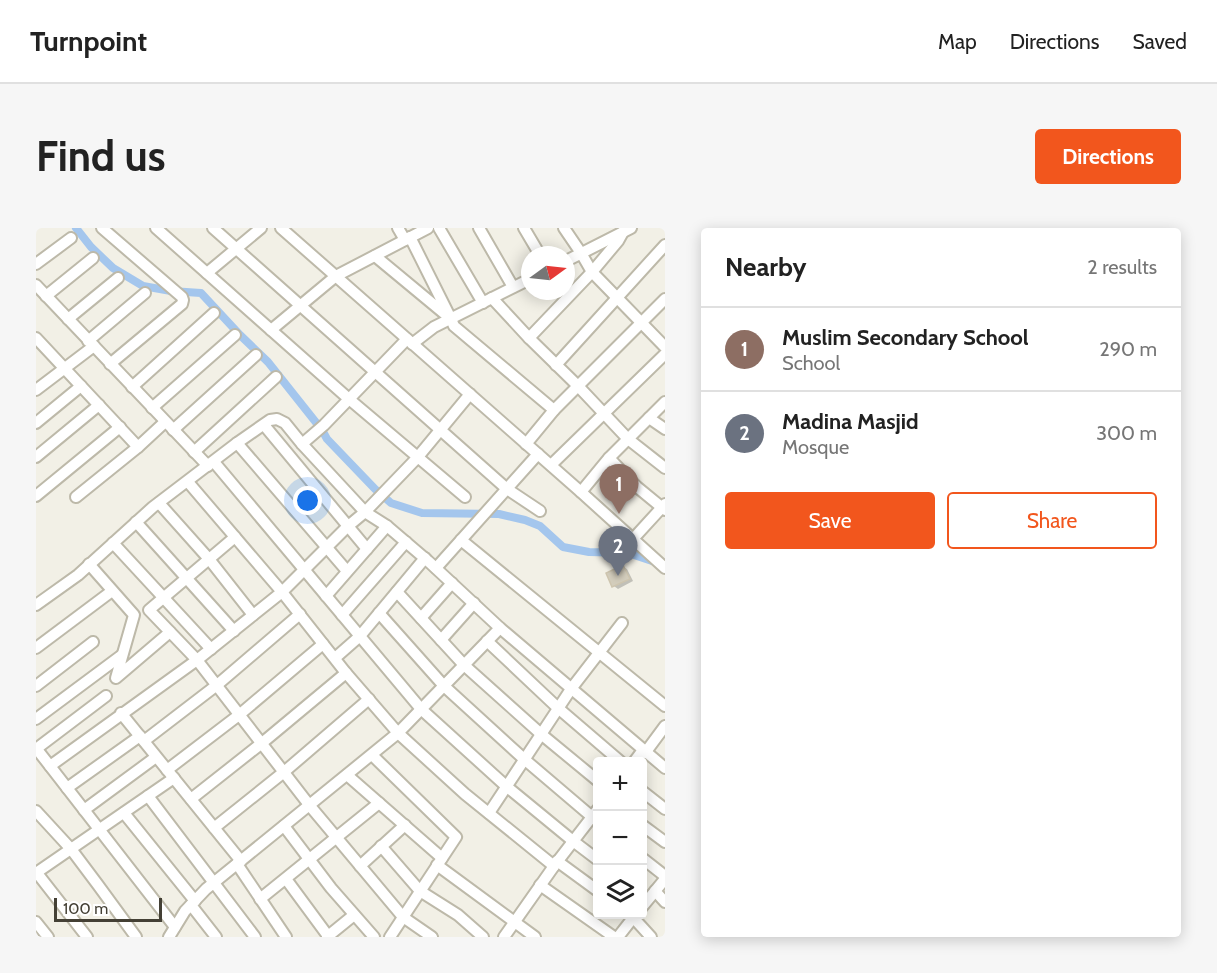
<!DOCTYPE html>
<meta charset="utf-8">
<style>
body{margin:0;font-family:Cabin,sans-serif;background:#f6f6f6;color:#222}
.controls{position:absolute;right:18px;bottom:18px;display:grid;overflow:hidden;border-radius:6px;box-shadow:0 3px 15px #0003}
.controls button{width:54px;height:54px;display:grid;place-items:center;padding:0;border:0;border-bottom:2px solid #e0e0e0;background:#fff;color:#222;font:30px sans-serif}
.compass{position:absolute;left:485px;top:18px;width:54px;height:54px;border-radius:50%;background:#fff;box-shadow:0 3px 15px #0003;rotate:75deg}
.scale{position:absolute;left:18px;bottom:15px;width:108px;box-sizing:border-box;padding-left:6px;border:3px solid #444035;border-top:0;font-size:16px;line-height:21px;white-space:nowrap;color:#444035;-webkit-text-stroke:4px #fff;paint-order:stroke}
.you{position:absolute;left:272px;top:273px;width:21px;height:21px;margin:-15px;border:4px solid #fff;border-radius:50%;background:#1a73e8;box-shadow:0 0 0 9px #1a73e833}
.badge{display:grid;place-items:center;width:39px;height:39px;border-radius:50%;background:#f2561d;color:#fff;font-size:20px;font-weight:700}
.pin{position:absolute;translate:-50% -50px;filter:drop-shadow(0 2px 3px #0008)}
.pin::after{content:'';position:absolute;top:32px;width:21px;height:18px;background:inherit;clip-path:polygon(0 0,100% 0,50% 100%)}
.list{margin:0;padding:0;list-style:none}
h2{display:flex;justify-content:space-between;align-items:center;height:78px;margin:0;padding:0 24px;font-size:26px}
h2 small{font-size:20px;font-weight:400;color:#767676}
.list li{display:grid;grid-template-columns:39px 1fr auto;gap:18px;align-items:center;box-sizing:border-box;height:84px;padding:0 24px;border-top:2px solid #e0e0e0}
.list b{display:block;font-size:22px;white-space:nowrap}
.list p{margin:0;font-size:20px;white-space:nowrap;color:#767676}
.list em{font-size:20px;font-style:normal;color:#767676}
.actions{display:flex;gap:12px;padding:18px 24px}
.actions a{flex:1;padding:14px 0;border:2px solid #f2561d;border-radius:6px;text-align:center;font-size:21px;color:#f2561d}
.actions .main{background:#f2561d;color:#fff}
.icon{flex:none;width:33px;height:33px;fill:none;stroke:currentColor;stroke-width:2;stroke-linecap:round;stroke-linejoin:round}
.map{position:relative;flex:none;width:629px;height:709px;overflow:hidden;border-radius:6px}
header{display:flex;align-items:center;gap:36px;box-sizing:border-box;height:84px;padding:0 30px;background:#fff;border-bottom:2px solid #e0e0e0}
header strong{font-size:28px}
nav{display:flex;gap:33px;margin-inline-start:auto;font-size:21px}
.intro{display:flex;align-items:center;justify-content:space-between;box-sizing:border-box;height:144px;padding:0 36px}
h1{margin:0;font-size:42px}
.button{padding:15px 27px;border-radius:6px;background:#f2561d;color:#fff;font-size:21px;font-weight:700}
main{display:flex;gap:36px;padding:0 36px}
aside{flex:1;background:#fff;border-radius:6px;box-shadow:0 3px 15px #0003}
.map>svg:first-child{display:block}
</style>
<header>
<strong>Turnpoint</strong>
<nav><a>Map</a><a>Directions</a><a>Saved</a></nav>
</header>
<div class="intro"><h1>Find us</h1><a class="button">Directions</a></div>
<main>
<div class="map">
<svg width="629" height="709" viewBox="0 0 629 709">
<rect width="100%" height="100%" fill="#f2f0e6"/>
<!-- shadow -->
<polygon fill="#0003" points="587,339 591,341 597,353 582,361 578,358 572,346"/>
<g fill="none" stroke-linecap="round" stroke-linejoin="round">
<!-- canal -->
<polyline stroke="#a4c6ed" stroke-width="8" points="40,0 55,19 77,40 107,58 135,63 165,65 204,107 232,134 286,202 291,211 339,261 355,275 386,285 463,286 489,292 504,298 527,319 553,324 592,325 619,334"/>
</g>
<!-- building -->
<polygon fill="#d3cdbc" stroke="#cec5af" stroke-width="1.5" points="587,337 594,351 576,359 570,345"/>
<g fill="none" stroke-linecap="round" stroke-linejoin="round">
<defs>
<g id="minor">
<polyline points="66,0 146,69 147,72 146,76 74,136"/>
<polyline points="120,0 313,171 429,269"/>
<polyline points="177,0 471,261 504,283"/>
<polyline points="245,0 545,264 629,340"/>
<polyline points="362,0 369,12"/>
<polyline points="403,0 447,75"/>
<polyline points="443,0 477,59"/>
<polyline points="488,0 504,27"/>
<polyline points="528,0 545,25 556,44 629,119"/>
<polyline points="587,4 582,13 556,44 493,110 542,158 592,211 629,240"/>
<polyline points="339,28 415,91 374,9"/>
<polyline points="530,33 595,0"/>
<polyline points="0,36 35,10"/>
<polyline points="171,45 225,0"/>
<polyline points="0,57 172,238"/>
<polyline points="10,68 57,30"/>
<polyline points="456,70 493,110"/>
<polyline points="32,91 82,50"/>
<polyline points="415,91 418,98 518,182 490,216"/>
<polyline points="235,102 300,48 392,0"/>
<polyline points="0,110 102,219 129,194"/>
<polyline points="52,113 109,65"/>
<polyline points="376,116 398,99 494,51"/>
<polyline points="520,137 629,17"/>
<polyline points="96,159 178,85"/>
<polyline points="0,162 58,118"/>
<polyline points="116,180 199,107"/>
<polyline points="518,182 629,71"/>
<polyline points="613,190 629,201"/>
<polyline points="0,195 45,158"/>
<polyline points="228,197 331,321"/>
<polyline points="137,202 220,127"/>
<polyline points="201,215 311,343"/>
<polyline points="266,216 288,197 371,111"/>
<polyline points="158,224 240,149"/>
<polyline points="0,229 63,177"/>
<polyline points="573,230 601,259 629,282"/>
<polyline points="178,234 385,481 470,558 537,613 562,632"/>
<polyline points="515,237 629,126"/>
<polyline points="152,254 246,364 310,445 362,505 429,566 518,638"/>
<polyline points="545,264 573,230 629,174"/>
<polyline points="0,268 84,199"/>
<polyline points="40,269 102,219"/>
<polyline points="123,275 173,331 217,387"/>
<polyline points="100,294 198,403"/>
<polyline points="199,309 113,382 161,432 274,578 367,689 396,709"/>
<polyline points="597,311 629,276"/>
<polyline points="425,312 629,478"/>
<polyline points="77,315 175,421"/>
<polyline points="53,336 98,387 80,450 134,404"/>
<polyline points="400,340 502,226"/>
<polyline points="361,364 428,437 505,506 562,553"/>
<polyline points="290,368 351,298"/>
<polyline points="0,377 42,347 117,279 201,215 234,192 241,191 249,195 266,216 329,284 351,298 392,333 464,400 629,540"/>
<polyline points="343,385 408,458 488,531 562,594"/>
<polyline points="306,387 370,314"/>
<polyline points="385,390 416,355"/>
<polyline points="405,412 438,375"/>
<polyline points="451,413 522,480 585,534"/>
<polyline points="0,420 76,363"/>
<polyline points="299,430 324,408 389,330"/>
<polyline points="0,458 57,414"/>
<polyline points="85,485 205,633"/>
<polyline points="0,491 86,427"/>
<polyline points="108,513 181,457 264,386"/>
<polyline points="0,520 139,699"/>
<polyline points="0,521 70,468"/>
<polyline points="609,525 629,498"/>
<polyline points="336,527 420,609 354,709"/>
<polyline points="598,534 607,522"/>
<polyline points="14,538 161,432 246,364 311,299 329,284 381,230 434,166"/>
<polyline points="131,542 203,487 287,416"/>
<polyline points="311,547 406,630"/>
<polyline points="31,560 104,508"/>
<polyline points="606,563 629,581"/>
<polyline points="112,568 219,709"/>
<polyline points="155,571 226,515 310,445"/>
<polyline points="48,582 120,529"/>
<polyline points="0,583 35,621 62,657 100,709"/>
<polyline points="88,585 159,673"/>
<polyline points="453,585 535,461 586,395"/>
<polyline points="606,597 629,614"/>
<polyline points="248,598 295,660 338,709"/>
<polyline points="178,600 248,544 333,471"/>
<polyline points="345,618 384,663 422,687 447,709"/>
<polyline points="606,630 629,648"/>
<polyline points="521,633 562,663"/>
<polyline points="201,636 250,709"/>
<polyline points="401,637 499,709"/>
<polyline points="324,638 369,597"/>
<polyline points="0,645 138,550"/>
<polyline points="1,645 51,709"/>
<polyline points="250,651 292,708"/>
<polyline points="504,657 578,709"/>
<polyline points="619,663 629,674"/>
<polyline points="224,671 343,575"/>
<polyline points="155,677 180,709"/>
<polyline points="606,679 629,651"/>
<polyline points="594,686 615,709"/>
<polyline points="0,694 12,709"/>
<polyline points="133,709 149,683 170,661 362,505 464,400"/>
<polyline points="291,709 318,687"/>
<polyline points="468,709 518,638 562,581"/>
<polyline points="582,709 600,686"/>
</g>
</defs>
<!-- minor casing -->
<use href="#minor" stroke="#bdb9a9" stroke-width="14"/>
<!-- minor -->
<use href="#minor" stroke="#fff" stroke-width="10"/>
</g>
</svg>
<div class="controls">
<button>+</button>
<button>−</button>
<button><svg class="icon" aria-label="layers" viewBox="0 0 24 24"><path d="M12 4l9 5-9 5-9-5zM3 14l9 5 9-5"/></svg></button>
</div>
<svg class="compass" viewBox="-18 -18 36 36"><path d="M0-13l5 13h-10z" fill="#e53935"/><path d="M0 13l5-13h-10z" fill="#767676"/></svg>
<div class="scale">100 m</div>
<div class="you"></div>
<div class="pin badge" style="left:583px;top:286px;background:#8d6e63">1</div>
<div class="pin badge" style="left:582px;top:348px;background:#6b7280">2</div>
</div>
<aside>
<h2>Nearby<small>2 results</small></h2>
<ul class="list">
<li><span class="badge" style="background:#8d6e63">1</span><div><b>Muslim Secondary School</b><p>School</p></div><em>290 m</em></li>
<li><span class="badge" style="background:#6b7280">2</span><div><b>Madina Masjid</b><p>Mosque</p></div><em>300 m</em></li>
</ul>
<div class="actions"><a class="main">Save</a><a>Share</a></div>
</aside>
</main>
